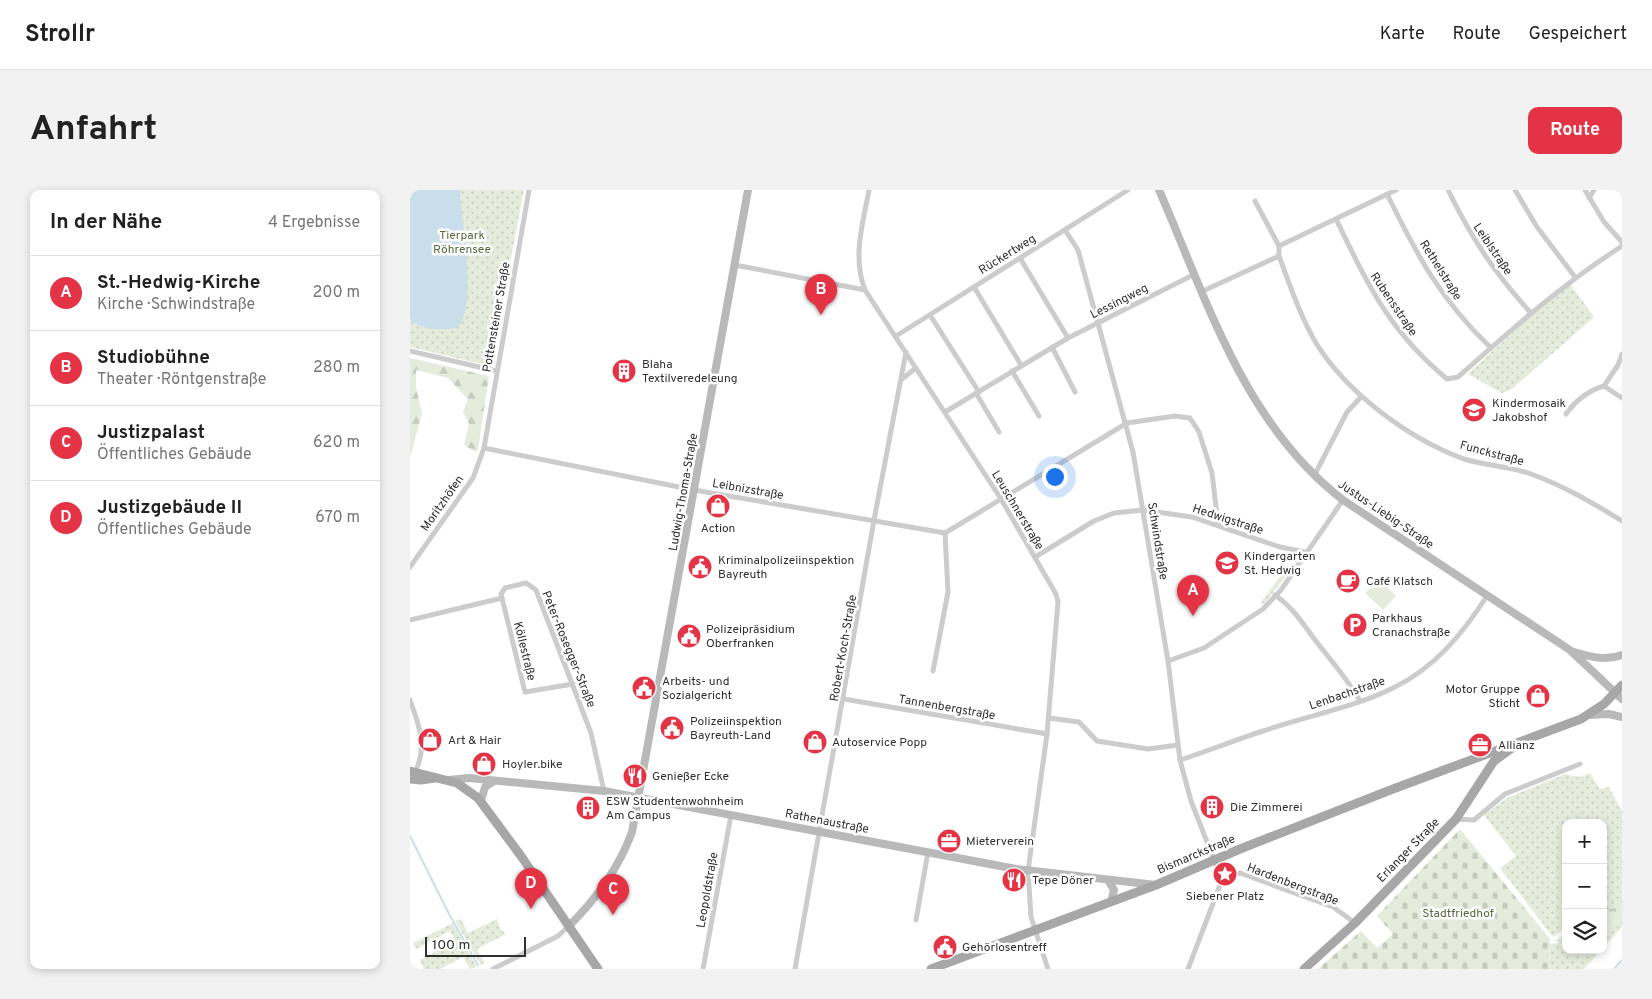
<!DOCTYPE html>
<html lang="de">
<meta charset="utf-8">
<style>
body{margin:0;font-family:Overpass,sans-serif;background:#f2f2f2;color:#222}
.controls{position:absolute;right:15px;bottom:15px;display:grid;overflow:hidden;border-radius:10px;box-shadow:0 2px 8px #0003}
.controls button{width:45px;height:45px;display:grid;place-items:center;padding:0;border:0;border-bottom:1px solid #e0e0e0;background:#fff;color:#222;font:25px sans-serif}
.scale{position:absolute;left:15px;bottom:12px;width:101px;box-sizing:border-box;padding-left:5px;border:2px solid #2f2f2f;border-top:0;font-size:14px;line-height:18px;white-space:nowrap;color:#2f2f2f;-webkit-text-stroke:4px #fff;paint-order:stroke}
.you{position:absolute;left:644px;top:286px;width:18px;height:18px;margin:-12px;border:4px solid #fff;border-radius:50%;background:#1a73e8;box-shadow:0 0 0 8px #1a73e833}
.badge{display:grid;place-items:center;width:32px;height:32px;border-radius:50%;background:#e33344;color:#fff;font-size:16px;font-weight:700}
.pin{position:absolute;translate:-50% -41px;filter:drop-shadow(0 1px 2px #0008)}
.pin::after{content:'';position:absolute;top:26px;width:18px;height:15px;background:inherit;clip-path:polygon(0 0,100% 0,50% 100%)}
.list{margin:0;padding:0;list-style:none}
h2{display:flex;justify-content:space-between;align-items:center;height:65px;margin:0;padding:0 20px;font-size:21px}
h2 small{font-size:16px;font-weight:400;color:#767676}
.list li{display:grid;grid-template-columns:32px 1fr auto;gap:15px;align-items:center;box-sizing:border-box;height:75px;padding:0 20px;border-top:1px solid #e0e0e0}
.list b{display:block;font-size:19px;white-space:nowrap}
.list p{margin:0;font-size:16px;white-space:nowrap;color:#767676}
.list em{font-size:16px;font-style:normal;color:#767676}
.icon{flex:none;width:28px;height:28px;fill:none;stroke:currentColor;stroke-width:2;stroke-linecap:round;stroke-linejoin:round}
.map{position:relative;flex:none;width:1212px;height:779px;overflow:hidden;border-radius:10px}
header{display:flex;align-items:center;gap:30px;box-sizing:border-box;height:70px;padding:0 25px;background:#fff;border-bottom:1px solid #e0e0e0}
header strong{font-size:24px}
nav{display:flex;gap:28px;margin-inline-start:auto;font-size:18px}
.intro{display:flex;align-items:center;justify-content:space-between;box-sizing:border-box;height:120px;padding:0 30px}
h1{margin:0;font-size:35px}
.button{padding:12px 22px;border-radius:10px;background:#e33344;color:#fff;font-size:18px;font-weight:700}
main{display:flex;gap:30px;padding:0 30px}
aside{flex:1;background:#fff;border-radius:10px;box-shadow:0 2px 8px #0003}
.map>svg:first-child{display:block}
</style>
<header>
<strong>Strollr</strong>
<nav><a>Karte</a><a>Route</a><a>Gespeichert</a></nav>
</header>
<div class="intro"><h1>Anfahrt</h1><a class="button">Route</a></div>
<main>
<aside>
<h2>In der Nähe<small>4 Ergebnisse</small></h2>
<ul class="list">
<li><span class="badge">A</span><div><b>St.-Hedwig-Kirche</b><p>Kirche · Schwindstraße</p></div><em>200 m</em></li>
<li><span class="badge">B</span><div><b>Studiobühne</b><p>Theater · Röntgenstraße</p></div><em>280 m</em></li>
<li><span class="badge">C</span><div><b>Justizpalast</b><p>Öffentliches Gebäude</p></div><em>620 m</em></li>
<li><span class="badge">D</span><div><b>Justizgebäude II</b><p>Öffentliches Gebäude</p></div><em>670 m</em></li>
</ul>
</aside>
<div class="map">
<svg width="1212" height="779" viewBox="0 0 1212 779">
<defs>
<pattern id="green-dots" width="8" height="8" patternUnits="userSpaceOnUse" patternTransform="scale(1.25)"><rect width="8" height="8" fill="#e5ecdc"/><path d="M2 2h.1M6 6h.1" fill="none" stroke="#c5cbbd" stroke-width="1.8" stroke-linecap="round"/></pattern>
<pattern id="forest-firs" width="22" height="20" patternUnits="userSpaceOnUse" patternTransform="scale(1.25)"><rect width="22" height="20" fill="#e5ecdc"/><path d="M5 1l3.5 6h-7zM16 11l3.5 6h-7z" fill="#c5cbbd"/></pattern>
<pattern id="cemetery-stones" width="16" height="16" patternUnits="userSpaceOnUse" patternTransform="scale(1.25)"><rect width="16" height="16" fill="#e5ecdc"/><path d="M2 7V4a2 2 0 0 1 4 0v3zM10 15v-3a2 2 0 0 1 4 0v3z" fill="#c5cbbd"/></pattern>
</defs>
<rect width="100%" height="100%" fill="#fff"/>
<!-- green -->
<g fill="url(#green-dots)">
<polygon points="0,0 114,0 80,176 0,157"/>
<polygon points="1158,91 1184,127 1102,199 1092,203 1058,184"/>
<polygon points="879,375 883,377 854,414 851,412"/>
<polygon points="1180,583 1190,599 1199,597 1212,621 1212,716 1193,721 1193,633 1156,633 1156,737 1143,747 1090,678 1106,666 1074,625 1097,608 1155,584 1169,587"/>
<polygon points="1212,725 1212,737 1193,758 1193,741 1195,742"/>
<polygon points="51,729 58,743 87,729 90,738 96,744 67,759 74,773 71,775 45,731"/>
<polygon points="43,733 67,777 60,779 53,767 30,779 14,779 10,770 45,751 40,741 6,759 3,753"/>
<polygon points="1156,744 1156,760 1191,760 1174,779 1139,779 1140,754 1149,753 1146,750"/>
</g>
<!-- forest -->
<g fill="url(#forest-firs)">
<polygon points="0,168 79,186 68,260 66,262 54,255 59,234 53,222 58,209 38,188 6,180 6,197 12,223 0,268"/>
<polygon points="1212,716 1212,725 1195,742 1193,741 1193,721"/>
</g>
<!-- cemetery -->
<polygon fill="url(#cemetery-stones)" points="1050,639 1140,749 1139,779 908,779 951,741 967,758 983,744 967,726"/>
<!-- pitch -->
<polygon fill="#e5ecdc" points="969,389 986,406 973,420 955,403"/>
<!-- water -->
<path fill="#c9dfeb" d="M0,0H50C51,31 68,114 48,137C35,141 8,141 0,128Z"/>
<g fill="none" stroke-linecap="round" stroke-linejoin="round">
<!-- stream -->
<g stroke="#c9dfeb" stroke-width="2">
<polyline points="0,646 39,724 68,775"/>
<polyline points="1204,779 1212,770"/>
</g>
<!-- street -->
<g stroke="#ccc" stroke-width="5">
<path d="M459,0C453,33 442,67 455,100L591,309L646,404L648,412L637,544L618,681L621,727L638,779"/>
<path d="M1038,0C1062,49 1084,82 1120,122"/>
<polyline points="1105,0 1127,37 1165,87"/>
<polyline points="1175,0 1194,32 1212,52"/>
<path d="M977,4C1008,67 1030,109 1081,158"/>
<polyline points="1179,8 1184,0"/>
<path d="M926,29C958,95 979,141 1037,189L1048,187C1102,139 1150,96 1212,56"/>
<polyline points="655,40 668,60 723,262 758,471 770,570 781,611 812,690 778,779"/>
<polyline points="869,56 986,0"/>
<path d="M869,66C880,95 890,126 906,153C937,203 999,249 1054,269C1076,276 1100,276 1121,284C1154,296 1183,313 1212,331"/>
<polyline points="610,68 658,148"/>
<polyline points="325,75 455,100"/>
<polyline points="564,97 611,175"/>
<polyline points="793,101 869,66 869,56 845,11"/>
<polyline points="520,125 569,202"/>
<polyline points="486,146 718,0"/>
<polyline points="642,157 665,202"/>
<polyline points="0,161 86,181"/>
<polyline points="602,181 629,226"/>
<polyline points="492,189 506,178"/>
<polyline points="1194,196 1208,175 1212,164"/>
<polyline points="566,203 589,242"/>
<polyline points="535,222 658,148 785,84"/>
<path d="M1156,224C1166,210 1177,201 1194,196L1212,208"/>
<polyline points="74,258 284,300 535,343 717,233 765,226 780,228 789,242 802,283 808,334"/>
<polyline points="904,286 937,222 951,207"/>
<polyline points="625,367 684,331 704,323 733,320 782,327 870,357 895,362"/>
<polyline points="0,377 63,288 74,258 119,0"/>
<path d="M865,405C884,418 895,437 909,455C923,473 938,490 950,511"/>
<polyline points="0,430 92,408"/>
<polyline points="758,471 794,458 853,419 871,400 933,310"/>
<polyline points="523,481 538,402 535,343"/>
<polyline points="163,494 115,502 92,408 91,404 95,398 116,393 126,400 181,543 194,601"/>
<polyline points="434,509 637,544"/>
<path d="M0,510C9,535 18,557 5,582"/>
<polyline points="639,528 669,532 687,551 738,559 768,555"/>
<path d="M770,570C798,561 825,550 853,541C896,526 943,518 983,498C1025,478 1053,443 1077,406"/>
<polyline points="1046,629 1064,630 1095,604 1170,574"/>
<polyline points="812,690 830,683 923,717 945,733"/>
<polyline points="506,730 518,662"/>
<polyline points="83,779 148,746 159,736"/>
<polyline points="293,779 321,625"/>
<polyline points="385,779 464,330 496,162"/>
</g>
<!-- secondary -->
<g stroke="#b9b9b9" stroke-width="8">
<path d="M749,0C797,110 834,234 933,310L1160,460L1212,509"/>
<path d="M1164,462C1180,467 1196,471 1212,465"/>
<polyline points="1179,525 1199,524 1212,527"/>
<polyline points="39,590 59,588 194,601 606,679 746,695"/>
<polyline points="71,611 75,597 84,591"/>
<polyline points="698,690 704,700 701,712"/>
<path d="M159,736C186,709 209,678 222,642L338,0"/>
</g>
<!-- primary -->
<g stroke="#a7a7a7" stroke-width="9">
<polyline points="0,581 47,593 68,608 111,666 188,779"/>
<polyline points="0,589 11,590 25,588"/>
<polyline points="521,779 746,695 830,659 983,599 1171,529 1194,514 1212,495"/>
<polyline points="894,779 945,733 1046,629 1084,571 1106,555"/>
</g>
</g>
<!-- icons -->
<defs>
<symbol id="building-disc" viewBox="-11 -11 22 22"><circle r="9.5" fill="#e33344" stroke="#fff"/><path d="M-4-6H4V6H1V3H-1V6H-4ZM-2.5-4.3h1.7v1.8h-1.7ZM.8-4.3h1.7v1.8H.8ZM-2.5-1h1.7V.8h-1.7ZM.8-1h1.7V.8H.8Z" fill="#fff"/></symbol>
<symbol id="school-disc" viewBox="-11 -11 22 22"><circle r="9.5" fill="#e33344" stroke="#fff"/><path d="M0-5L7-2L0 1L-7-2ZM-4 1L0 2.5L4 1V4Q0 6-4 4Z" fill="#fff"/></symbol>
<symbol id="shop-disc" viewBox="-11 -11 22 22"><circle r="9.5" fill="#e33344" stroke="#fff"/><path d="M-5-2.5h2.3a2.7 3.5 0 0 1 5.4 0H5L5.5 6h-11ZM-1.5-2.5h3a1.5 2.3 0 0 0-3 0Z" fill="#fff"/></symbol>
<symbol id="civic-disc" viewBox="-11 -11 22 22"><circle r="9.5" fill="#e33344" stroke="#fff"/><path d="M-.6-6.5H3V-4.5H.6V-3L4-1V1h2V6H-6V1h2V-1L-.6-3ZM-1.2 2.5V6h2.4V2.5Z" fill="#fff"/></symbol>
<symbol id="cafe-disc" viewBox="-11 -11 22 22"><circle r="9.5" fill="#e33344" stroke="#fff"/><path d="M-5.5-4.5H6V0H3Q3 3.5 0 3.5H-2.5Q-5.5 3.5-5.5 0ZM3-3.2v2h1.7v-2ZM-6 4.5H4V6H-6Z" fill="#fff"/></symbol>
<symbol id="parking-disc" viewBox="-11 -11 22 22"><circle r="9.5" fill="#e33344" stroke="#fff"/><path d="M-3.5-5.5H1a3.5 3.5 0 0 1 0 7H-1V5.5H-3.5ZM-1-3.4V-.6H.8a1.4 1.4 0 0 0 0-2.8Z" fill="#fff"/></symbol>
<symbol id="office-disc" viewBox="-11 -11 22 22"><circle r="9.5" fill="#e33344" stroke="#fff"/><path d="M-6-3h4V-5.5h4V-3h4V5H-6ZM-1-4.5V-3h2v-1.5ZM-6 0V1H6V0Z" fill="#fff"/></symbol>
<symbol id="restaurant-disc" viewBox="-11 -11 22 22"><circle r="9.5" fill="#e33344" stroke="#fff"/><path d="M-5-6h1v4h1v-4h1v4h1v-4h1v5L-1.5 .5V6h-2V.5L-5-1ZM5-6V6H3V1.5H1.5Q1.5-4 5-6Z" fill="#fff"/></symbol>
<symbol id="sight-disc" viewBox="-11 -11 22 22"><circle r="9.5" fill="#e33344" stroke="#fff"/><path d="M0-6L1.8-2.2L6-1.7L2.9 1.2L3.7 5.4L0 3.3L-3.7 5.4L-2.9 1.2L-6-1.7L-1.8-2.2Z" fill="#fff"/></symbol>
</defs>
<g fill-rule="evenodd">
<use href="#building-disc" x="200" y="167" width="28" height="28"/>
<use href="#school-disc" x="1050" y="206" width="28" height="28"/>
<use href="#shop-disc" x="294" y="302" width="28" height="28"/>
<use href="#school-disc" x="803" y="359" width="28" height="28"/>
<use href="#civic-disc" x="276" y="363" width="28" height="28"/>
<use href="#cafe-disc" x="924" y="377" width="28" height="28"/>
<use href="#parking-disc" x="931" y="421" width="28" height="28"/>
<use href="#civic-disc" x="265" y="432" width="28" height="28"/>
<use href="#civic-disc" x="220" y="484" width="28" height="28"/>
<use href="#shop-disc" x="1114" y="492" width="28" height="28"/>
<use href="#civic-disc" x="248" y="524" width="28" height="28"/>
<use href="#shop-disc" x="6" y="536" width="28" height="28"/>
<use href="#shop-disc" x="391" y="538" width="28" height="28"/>
<use href="#office-disc" x="1056" y="541" width="28" height="28"/>
<use href="#shop-disc" x="60" y="560" width="28" height="28"/>
<use href="#restaurant-disc" x="211" y="572" width="28" height="28"/>
<use href="#building-disc" x="788" y="603" width="28" height="28"/>
<use href="#building-disc" x="164" y="604" width="28" height="28"/>
<use href="#office-disc" x="525" y="637" width="28" height="28"/>
<use href="#sight-disc" x="801" y="670" width="28" height="28"/>
<use href="#restaurant-disc" x="590" y="676" width="28" height="28"/>
<use href="#civic-disc" x="521" y="743" width="28" height="28"/>
</g>
<g text-anchor="middle" stroke-width="5" stroke-linejoin="round" paint-order="stroke">
<!-- park labels -->
<g font-size="12" fill="#536a3c" stroke="#fff">
<text x="52" y="49">Tierpark<tspan x="52" dy="14">Röhrensee</tspan></text>
<text x="1048" y="727">Stadtfriedhof</text>
</g>
<!-- street labels -->
<g font-size="12" fill="#2f2f2f" stroke="#fff">
<text transform="translate(1083 59) rotate(56)" y="4">Leiblstraße</text>
<text transform="translate(597 64) rotate(-32)" y="4">Rückertweg</text>
<text transform="translate(1031 80) rotate(58)" y="4">Rethelstraße</text>
<text transform="translate(709 111) rotate(-27)" y="4">Lessingweg</text>
<text transform="translate(984 114) rotate(56)" y="4">Rubensstraße</text>
<text transform="translate(86 127) rotate(-80)" y="4">Pottensteiner Straße</text>
<text transform="translate(1082 263) rotate(15)" y="4">Funckstraße</text>
<text transform="translate(338 299) rotate(10)" y="4">Leibnizstraße</text>
<text transform="translate(273 302) rotate(-80)" y="4">Ludwig-Thoma-Straße</text>
<text transform="translate(32 313) rotate(-55)" y="4">Moritzhöfen</text>
<text transform="translate(608 320) rotate(59)" y="4">Leuschnerstraße</text>
<text transform="translate(976 324) rotate(34)" y="4">Justus-Liebig-Straße</text>
<text transform="translate(818 329) rotate(18)" y="4">Hedwigstraße</text>
<text transform="translate(748 351) rotate(81)" y="4">Schwindstraße</text>
<text transform="translate(433 458) rotate(-80)" y="4">Robert-Koch-Straße</text>
<text transform="translate(159 459) rotate(68)" y="4">Peter-Rosegger-Straße</text>
<text transform="translate(115 461) rotate(76)" y="4">Köllestraße</text>
<text transform="translate(937 503) rotate(-19)" y="4">Lenbachstraße</text>
<text transform="translate(537 517) rotate(10)" y="4">Tannenbergstraße</text>
<text transform="translate(417 631) rotate(11)" y="4">Rathenaustraße</text>
<text transform="translate(998 660) rotate(-46)" y="4">Erlanger Straße</text>
<text transform="translate(786 664) rotate(-23)" y="4">Bismarckstraße</text>
<text transform="translate(883 694) rotate(21)" y="4">Hardenbergstraße</text>
<text transform="translate(297 700) rotate(-80)" y="4">Leopoldstraße</text>
</g>
<!-- poi labels -->
<g font-size="12" fill="#2f2f2f" stroke="#fff" text-anchor="start">
<text x="232" y="178">Blaha<tspan x="232" dy="14">Textilveredeleung</tspan></text>
<text x="1082" y="217">Kindermosaik<tspan x="1082" dy="14">Jakobshof</tspan></text>
<text x="308" y="342" text-anchor="middle">Action</text>
<text x="834" y="370">Kindergarten<tspan x="834" dy="14">St. Hedwig</tspan></text>
<text x="308" y="374">Kriminalpolizeiinspektion<tspan x="308" dy="14">Bayreuth</tspan></text>
<text x="956" y="395">Café Klatsch</text>
<text x="962" y="432">Parkhaus<tspan x="962" dy="14">Cranachstraße</tspan></text>
<text x="296" y="443">Polizeipräsidium<tspan x="296" dy="14">Oberfranken</tspan></text>
<text x="252" y="495">Arbeits- und<tspan x="252" dy="14">Sozialgericht</tspan></text>
<text x="1110" y="503" text-anchor="end">Motor Gruppe<tspan x="1110" dy="14">Sticht</tspan></text>
<text x="280" y="535">Polizeiinspektion<tspan x="280" dy="14">Bayreuth-Land</tspan></text>
<text x="38" y="554">Art &amp; Hair</text>
<text x="422" y="556">Autoservice Popp</text>
<text x="1088" y="559">Allianz</text>
<text x="92" y="578">Hoyler.bike</text>
<text x="242" y="590">Genießer Ecke</text>
<text x="196" y="615">ESW Studentenwohnheim<tspan x="196" dy="14">Am Campus</tspan></text>
<text x="820" y="621">Die Zimmerei</text>
<text x="556" y="655">Mieterverein</text>
<text x="622" y="694">Tepe Döner</text>
<text x="815" y="710" text-anchor="middle">Siebener Platz</text>
<text x="552" y="761">Gehörlosentreff</text>
</g>
</g>
</svg>
<div class="controls">
<button>+</button>
<button>−</button>
<button><svg class="icon" aria-label="layers" viewBox="0 0 24 24"><path d="M12 4l9 5-9 5-9-5zM3 14l9 5 9-5"/></svg></button>
</div>
<div class="scale">100 m</div>
<div class="you"></div>
<div class="pin badge" style="left:783px;top:426px">A</div>
<div class="pin badge" style="left:411px;top:125px">B</div>
<div class="pin badge" style="left:203px;top:725px">C</div>
<div class="pin badge" style="left:121px;top:719px">D</div>
</div>
</main>
